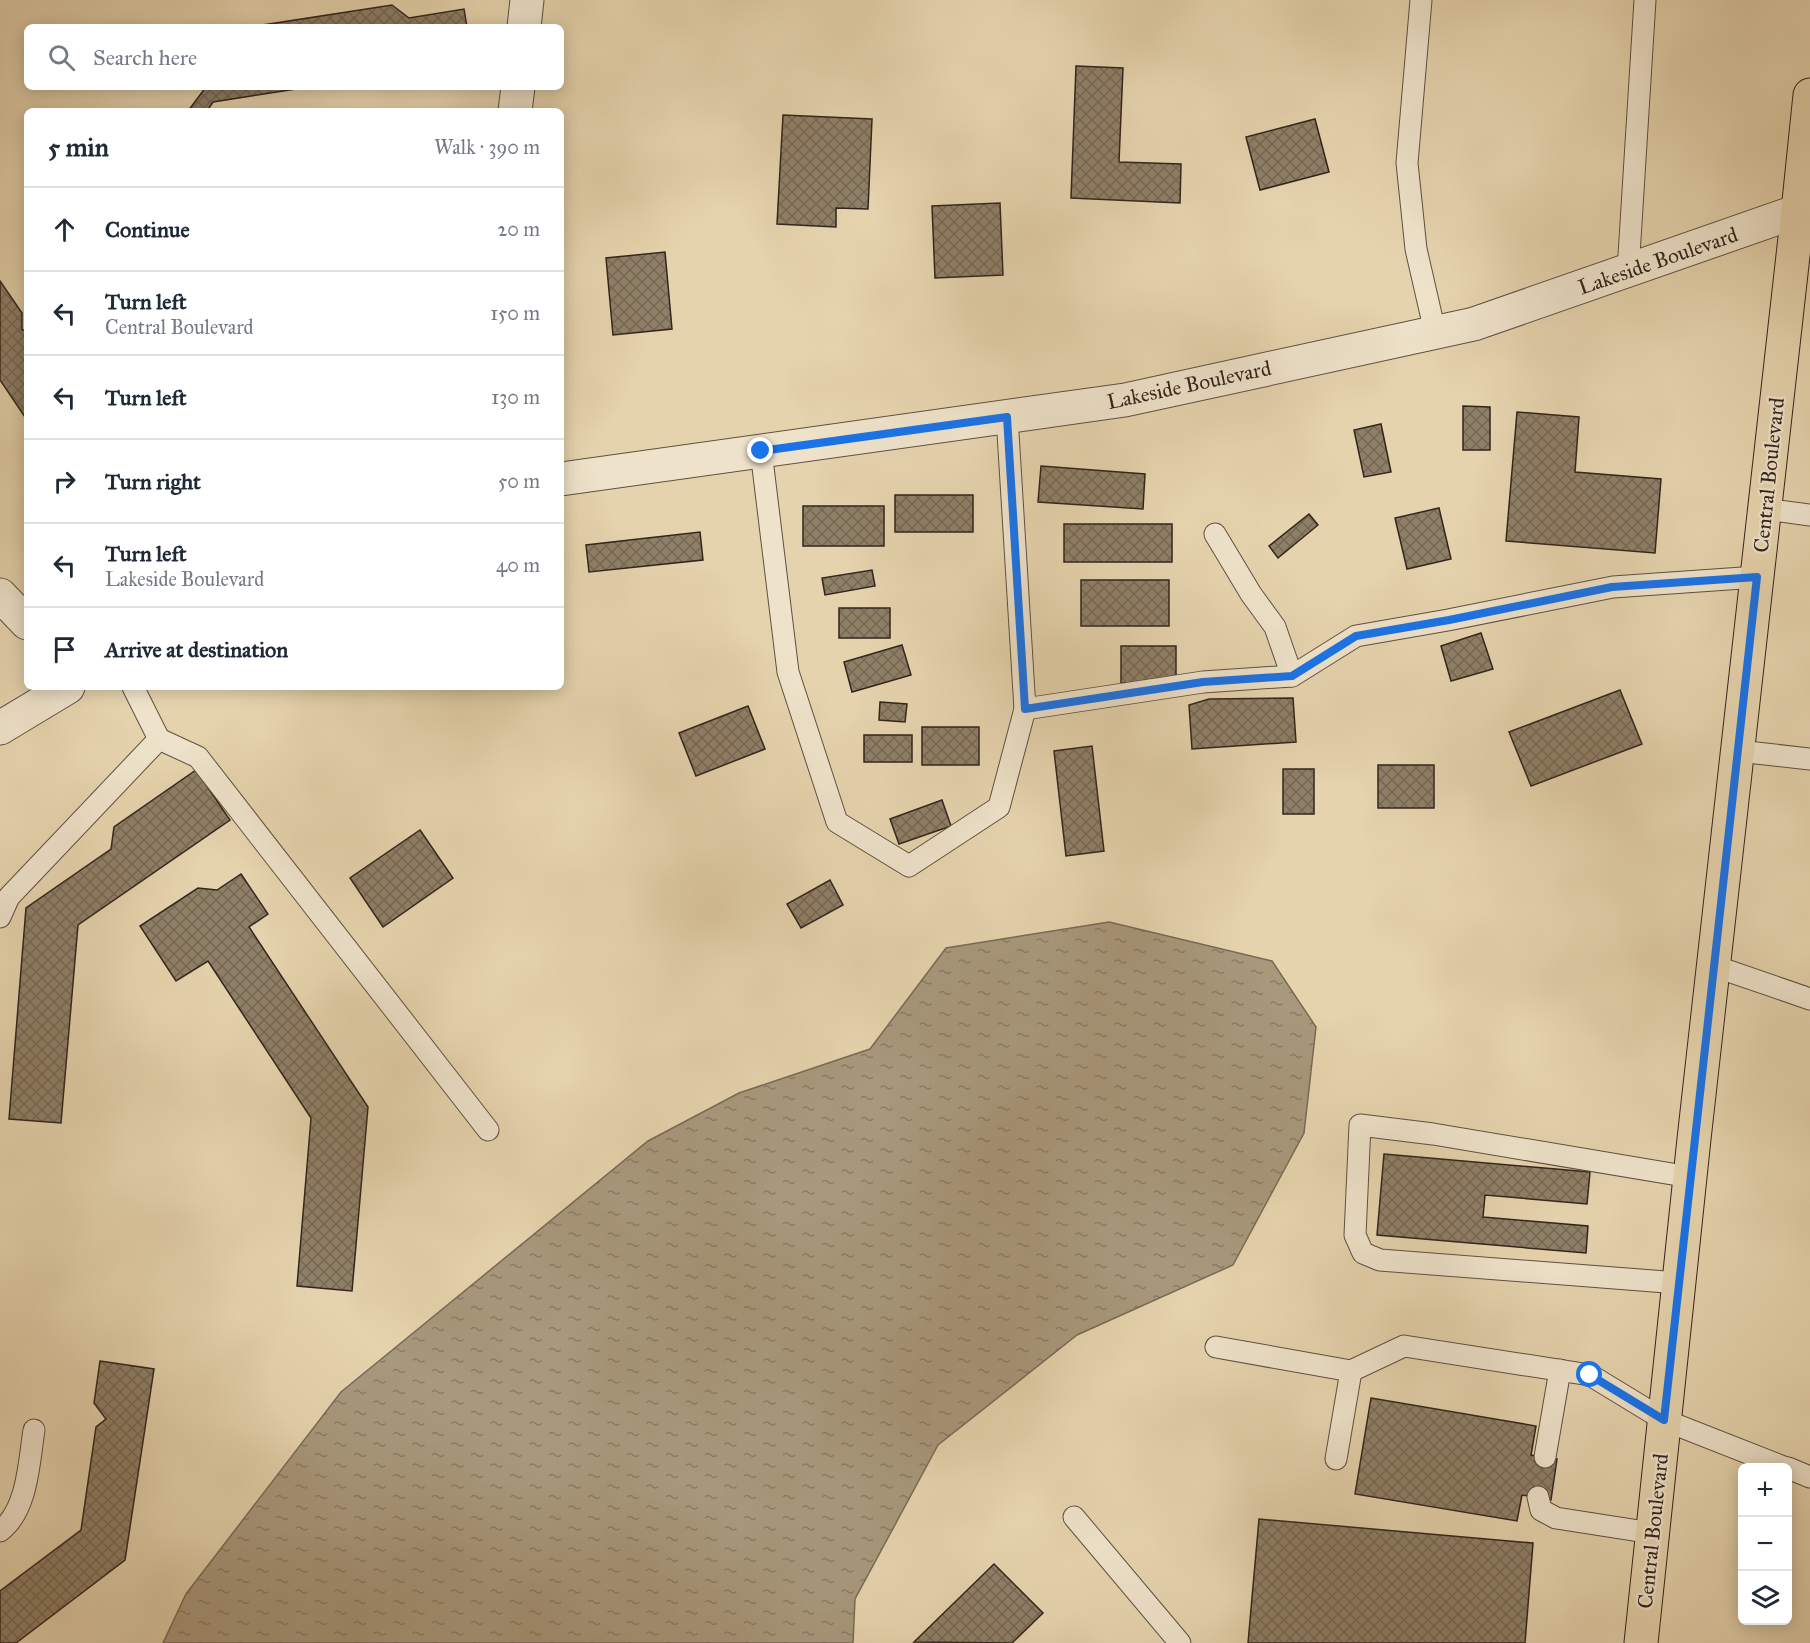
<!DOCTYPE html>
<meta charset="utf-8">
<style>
body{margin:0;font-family:"IM FELL Great Primer",serif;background:#f6f6f7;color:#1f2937}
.controls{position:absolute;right:18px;bottom:18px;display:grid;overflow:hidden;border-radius:9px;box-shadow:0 3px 15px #0003}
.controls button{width:54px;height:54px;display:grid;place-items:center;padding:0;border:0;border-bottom:2px solid #e0e1e3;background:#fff;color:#1f2937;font:30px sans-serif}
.stop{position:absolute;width:18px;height:18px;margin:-14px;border:4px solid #1a73e8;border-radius:50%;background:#fff}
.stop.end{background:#1a73e8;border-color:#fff;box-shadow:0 2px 6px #0008}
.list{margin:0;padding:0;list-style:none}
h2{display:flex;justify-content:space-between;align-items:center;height:78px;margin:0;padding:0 24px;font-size:26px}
h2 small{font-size:20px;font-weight:400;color:#747a83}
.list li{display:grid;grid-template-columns:39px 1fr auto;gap:18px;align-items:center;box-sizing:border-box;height:84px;padding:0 24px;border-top:2px solid #e0e1e3}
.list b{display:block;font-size:22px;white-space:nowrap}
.list p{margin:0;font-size:20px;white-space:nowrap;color:#747a83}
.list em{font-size:20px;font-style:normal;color:#747a83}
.icon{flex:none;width:33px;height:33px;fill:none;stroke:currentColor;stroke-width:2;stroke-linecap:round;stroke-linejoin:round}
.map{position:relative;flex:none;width:1810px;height:1643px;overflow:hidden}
.search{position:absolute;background:#fff;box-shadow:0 3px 15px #0003;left:24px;top:24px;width:540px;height:66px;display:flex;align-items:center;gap:15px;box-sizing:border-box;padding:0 21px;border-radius:9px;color:#747a83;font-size:22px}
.panel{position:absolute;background:#fff;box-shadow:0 3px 15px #0003;left:24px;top:108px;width:540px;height:582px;border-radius:9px}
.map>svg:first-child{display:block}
</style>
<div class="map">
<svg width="1810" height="1643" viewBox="0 0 1810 1643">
<defs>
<pattern id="water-ripples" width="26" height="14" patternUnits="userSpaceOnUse" patternTransform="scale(1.5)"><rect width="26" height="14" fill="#a8987c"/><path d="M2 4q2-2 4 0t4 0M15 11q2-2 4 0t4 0" fill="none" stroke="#897c65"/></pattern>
<pattern id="building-cross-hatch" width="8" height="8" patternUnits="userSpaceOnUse" patternTransform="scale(1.5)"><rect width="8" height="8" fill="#8f7f67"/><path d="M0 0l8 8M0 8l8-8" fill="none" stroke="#756854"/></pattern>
</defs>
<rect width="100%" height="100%" fill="#e5d3ad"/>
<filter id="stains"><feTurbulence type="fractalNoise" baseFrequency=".00333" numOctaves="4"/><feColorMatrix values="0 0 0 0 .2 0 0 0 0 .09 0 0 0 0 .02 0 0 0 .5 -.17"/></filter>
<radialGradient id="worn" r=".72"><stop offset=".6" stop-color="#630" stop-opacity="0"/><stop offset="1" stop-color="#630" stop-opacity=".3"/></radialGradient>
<!-- water -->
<polygon fill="url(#water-ripples)" stroke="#796a56" stroke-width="1.5" points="1109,922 1272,961 1316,1027 1304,1133 1233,1265 1077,1335 938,1445 855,1599 853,1643 163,1643 186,1594 341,1392 648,1141 739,1093 870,1049 946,948"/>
<!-- building -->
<g fill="url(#building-cross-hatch)" stroke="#32251c" stroke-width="1.5">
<polygon points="392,5 409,18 464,9 467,27 250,27"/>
<polygon points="1076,66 1123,68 1119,162 1181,164 1180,203 1071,198"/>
<polygon points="206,87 309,87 213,102 207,111 188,111"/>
<polygon points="783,115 872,119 868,209 836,208 836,227 777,224"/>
<polygon points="1315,119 1329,172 1260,190 1246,137"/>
<polygon points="1000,203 1003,275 935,278 932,206"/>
<polygon points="665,252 672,329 613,335 606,258"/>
<polygon points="0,281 22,313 22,330 27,330 27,420 0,380"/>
<polygon points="1463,406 1490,407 1490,450 1463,450"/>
<polygon points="1517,412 1579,417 1575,472 1661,479 1655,553 1506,541"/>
<polygon points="1381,424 1391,472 1364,477 1354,430"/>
<polygon points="1041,466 1145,474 1143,509 1038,502"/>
<rect x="895" y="495" width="78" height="37"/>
<rect x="803" y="506" width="81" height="40"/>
<polygon points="1439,508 1451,559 1407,569 1395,518"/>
<polygon points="1309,514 1318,525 1278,558 1269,546"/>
<rect x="1064" y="524" width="108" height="38"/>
<polygon points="700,532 703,560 589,572 586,545"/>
<polygon points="872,570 875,586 825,595 822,578"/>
<rect x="1081" y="580" width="88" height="46"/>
<rect x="839" y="608" width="51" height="30"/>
<polygon points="1481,633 1493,669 1451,681 1441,646"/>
<polygon points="902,645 911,675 852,692 844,662"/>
<rect x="1121" y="646" width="55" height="37"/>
<polygon points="1620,690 1642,744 1531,786 1509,732"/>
<polygon points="1293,698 1296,742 1192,749 1189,705 1209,699"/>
<polygon points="880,702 907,704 905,722 879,720"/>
<polygon points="748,706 765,749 696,776 679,733"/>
<rect x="922" y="727" width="57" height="38"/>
<rect x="864" y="735" width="48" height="27"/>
<polygon points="1092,746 1104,851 1066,856 1054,751"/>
<rect x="1378" y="765" width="56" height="43"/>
<rect x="1283" y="769" width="31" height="45"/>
<polygon points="196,770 230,820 78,925 61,1123 9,1119 26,908 111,849 114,827"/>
<polygon points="942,800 951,826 899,844 890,819"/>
<polygon points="420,830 453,878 383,927 350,878"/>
<polygon points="241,874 268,914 249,927 368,1107 352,1291 297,1286 311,1118 208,961 176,981 140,926 198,888 217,890"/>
<polygon points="830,880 843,905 801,928 787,904"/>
<polygon points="1384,1154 1590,1172 1587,1204 1485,1195 1483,1217 1588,1226 1586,1253 1377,1235"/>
<polygon points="100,1361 154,1369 125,1560 16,1643 0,1643 0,1591 81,1530 96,1427 106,1419 94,1403"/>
<polygon points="1371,1398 1536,1426 1531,1455 1557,1459 1551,1500 1522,1495 1517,1521 1355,1494"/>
<polygon points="1259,1519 1533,1543 1525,1643 1248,1643"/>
<polygon points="994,1564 1043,1613 1012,1643 914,1642"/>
</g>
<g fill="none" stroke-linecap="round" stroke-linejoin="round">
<defs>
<g id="service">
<polyline points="1421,0 1407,163 1416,249 1435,332"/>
<polyline points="1628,271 1645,0"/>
<polyline points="1007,417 1025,709 1203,682 1292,676"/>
<polyline points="761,451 788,672 837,822 909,866 999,807 1025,709"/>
<polyline points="1765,509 1810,515"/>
<polyline points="1215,534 1251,594 1275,627 1292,676 1356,636 1448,620 1613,587 1757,577"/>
<polyline points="133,687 159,739 198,757 488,1130"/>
<polyline points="1738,751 1810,759"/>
<polyline points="0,917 9,897 159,739"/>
<polyline points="1714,966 1810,999"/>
<polyline points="1679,1283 1380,1260 1363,1253 1355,1235 1360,1125 1433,1134 1690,1177"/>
<polyline points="1216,1347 1351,1371 1404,1346 1590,1375 1664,1420 1786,1468"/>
<polyline points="1545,1457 1560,1370"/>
<polyline points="1336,1459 1351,1371"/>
<polyline points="1788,1468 1810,1477"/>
<polyline points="1538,1497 1541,1510 1556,1518 1652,1533"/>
<polyline points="1074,1517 1180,1643"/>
<path d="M0,1531C28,1510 29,1461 34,1430"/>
</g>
<g id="minor">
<polyline points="524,27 527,0"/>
<polyline points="515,111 518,87"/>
</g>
<g id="tertiary">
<polyline points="561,479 1125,400 1474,324 1798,211"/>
<polyline points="0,595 27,623"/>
<polyline points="0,728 68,687"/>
</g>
<polyline id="primary" points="1641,1643 1694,1139 1798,211 1810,95"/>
</defs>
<!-- service casing -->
<use href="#service" stroke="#5f5040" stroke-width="23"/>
<!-- minor casing -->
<use href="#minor" stroke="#5f5040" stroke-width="35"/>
<!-- tertiary casing -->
<use href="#tertiary" stroke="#5f5040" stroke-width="35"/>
<!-- primary casing -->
<use href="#primary" stroke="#32251c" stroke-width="35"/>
<!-- service -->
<use href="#service" stroke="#eee2ca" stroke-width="21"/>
<!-- minor -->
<use href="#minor" stroke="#eee2ca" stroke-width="33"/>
<!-- tertiary -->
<use href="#tertiary" stroke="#eee2ca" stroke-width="33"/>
<!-- primary -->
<use href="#primary" stroke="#e5d3ad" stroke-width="33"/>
</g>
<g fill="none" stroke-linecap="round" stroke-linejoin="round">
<!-- route -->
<polyline stroke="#1a73e8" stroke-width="8" points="761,451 1007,417 1025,709 1203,682 1292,676 1356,636 1449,620 1612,587 1757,577 1664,1420 1590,1375"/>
</g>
<g text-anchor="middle" stroke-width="4.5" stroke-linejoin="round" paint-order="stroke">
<!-- street labels -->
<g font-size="21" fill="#32251c" stroke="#eee2ca">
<text transform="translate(1658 261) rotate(-19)" y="7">Lakeside Boulevard</text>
<text transform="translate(1189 385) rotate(-12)" y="7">Lakeside Boulevard</text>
<text transform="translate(1769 475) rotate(-84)" y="7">Central Boulevard</text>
<text transform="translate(1653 1531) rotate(-84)" y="7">Central Boulevard</text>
</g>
</g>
<rect width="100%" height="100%" filter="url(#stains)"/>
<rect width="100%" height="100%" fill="url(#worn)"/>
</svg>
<div class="controls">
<button>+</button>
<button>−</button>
<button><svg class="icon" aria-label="layers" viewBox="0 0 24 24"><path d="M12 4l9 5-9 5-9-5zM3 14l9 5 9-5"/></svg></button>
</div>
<div class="stop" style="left:1590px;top:1375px"></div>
<div class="stop end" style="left:761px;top:451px"></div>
<div class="search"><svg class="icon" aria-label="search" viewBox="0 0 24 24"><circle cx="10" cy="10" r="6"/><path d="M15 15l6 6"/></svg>Search here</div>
<section class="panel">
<h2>5 min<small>Walk · 390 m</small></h2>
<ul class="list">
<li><svg class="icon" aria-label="ahead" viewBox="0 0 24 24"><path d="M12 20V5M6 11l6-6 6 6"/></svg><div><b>Continue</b></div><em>20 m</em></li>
<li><svg class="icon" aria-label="left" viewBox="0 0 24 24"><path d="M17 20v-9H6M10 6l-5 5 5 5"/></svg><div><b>Turn left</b><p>Central Boulevard</p></div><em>150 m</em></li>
<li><svg class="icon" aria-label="left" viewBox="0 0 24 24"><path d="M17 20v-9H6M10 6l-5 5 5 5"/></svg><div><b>Turn left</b></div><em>130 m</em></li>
<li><svg class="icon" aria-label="right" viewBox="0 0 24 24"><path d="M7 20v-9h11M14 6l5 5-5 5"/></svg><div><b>Turn right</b></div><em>50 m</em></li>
<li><svg class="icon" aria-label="left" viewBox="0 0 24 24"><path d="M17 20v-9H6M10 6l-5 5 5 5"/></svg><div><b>Turn left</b><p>Lakeside Boulevard</p></div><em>40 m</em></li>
<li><svg class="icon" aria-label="arrive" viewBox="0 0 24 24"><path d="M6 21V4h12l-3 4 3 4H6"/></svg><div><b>Arrive at destination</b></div></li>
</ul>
</section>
</div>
